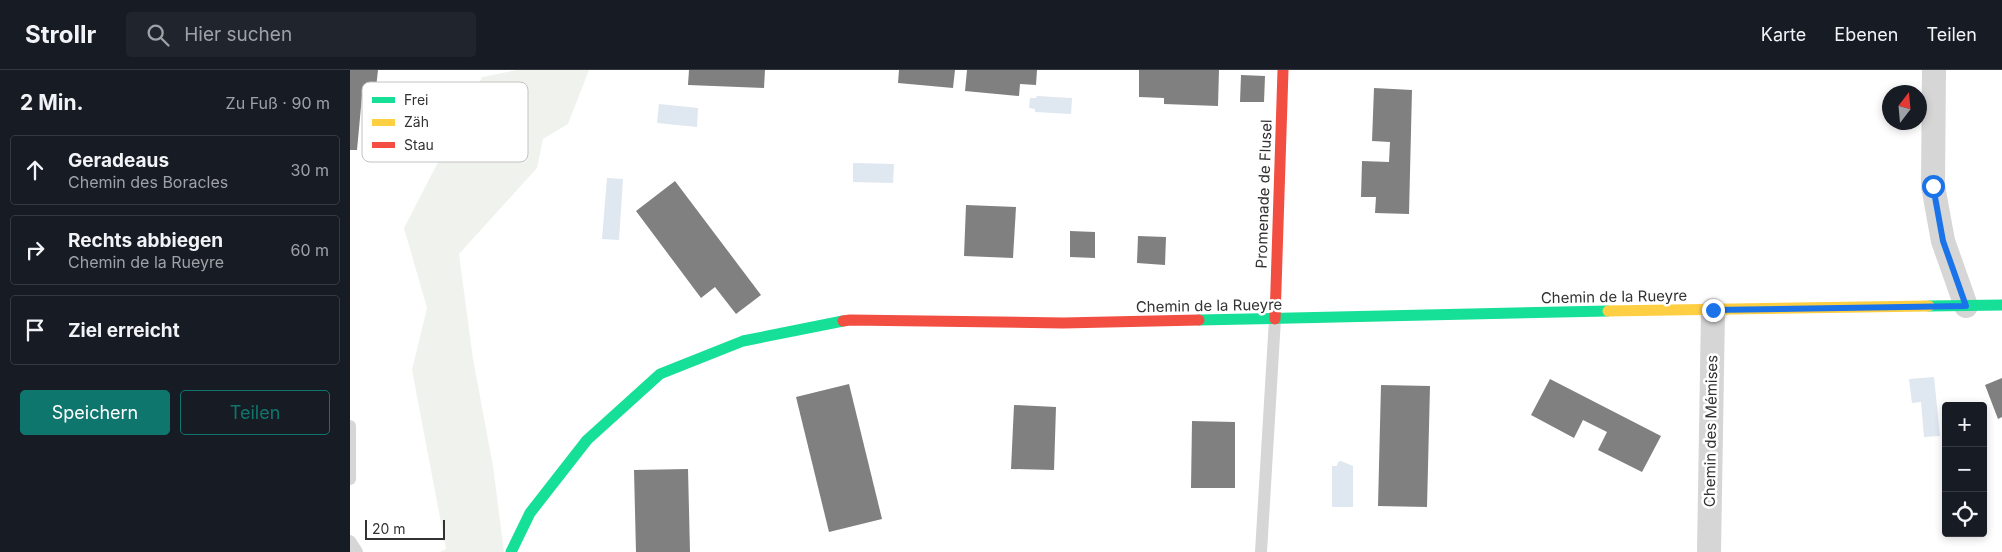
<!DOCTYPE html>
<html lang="de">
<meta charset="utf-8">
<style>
body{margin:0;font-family:Inter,sans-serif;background:#20242c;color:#f1f3f6}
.controls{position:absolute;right:15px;bottom:15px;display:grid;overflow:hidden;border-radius:5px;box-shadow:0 2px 8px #0003}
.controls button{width:45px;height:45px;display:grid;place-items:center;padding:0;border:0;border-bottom:1px solid #363941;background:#171b24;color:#f1f3f6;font:25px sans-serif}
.compass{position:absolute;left:1532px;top:15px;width:45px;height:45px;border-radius:50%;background:#171b24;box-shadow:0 2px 8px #0003;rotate:16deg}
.scale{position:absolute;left:15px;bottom:12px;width:80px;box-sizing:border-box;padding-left:5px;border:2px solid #323232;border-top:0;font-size:14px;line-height:18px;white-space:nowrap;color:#323232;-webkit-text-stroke:4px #fff;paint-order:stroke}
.stop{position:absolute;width:15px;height:15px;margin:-11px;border:4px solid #1a73e8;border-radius:50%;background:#fff}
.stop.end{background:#1a73e8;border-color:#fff;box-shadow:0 1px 5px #0008}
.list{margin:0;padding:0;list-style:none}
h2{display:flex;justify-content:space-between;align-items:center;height:65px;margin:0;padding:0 20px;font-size:21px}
h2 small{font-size:16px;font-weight:400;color:#9ea1a6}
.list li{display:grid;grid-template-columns:32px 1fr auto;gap:15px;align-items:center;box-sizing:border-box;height:70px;margin:0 10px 10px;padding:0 10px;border:1px solid #363941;border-radius:5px}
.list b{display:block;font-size:19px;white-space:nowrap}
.list p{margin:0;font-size:16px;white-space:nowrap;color:#9ea1a6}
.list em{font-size:16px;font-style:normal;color:#9ea1a6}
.actions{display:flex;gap:10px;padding:15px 20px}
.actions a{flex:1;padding:11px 0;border:1px solid #0f766e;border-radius:5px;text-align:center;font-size:18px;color:#0f766e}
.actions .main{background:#0f766e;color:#fff}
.icon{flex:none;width:28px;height:28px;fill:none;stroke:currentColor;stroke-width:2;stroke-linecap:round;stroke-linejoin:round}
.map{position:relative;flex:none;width:1652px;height:482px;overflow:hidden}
header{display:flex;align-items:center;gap:30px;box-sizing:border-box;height:70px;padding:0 25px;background:#171b24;border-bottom:1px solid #363941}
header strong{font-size:24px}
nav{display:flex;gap:28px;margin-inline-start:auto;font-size:18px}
.search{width:350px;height:45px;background:#20242c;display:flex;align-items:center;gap:12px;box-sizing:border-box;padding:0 18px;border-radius:5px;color:#9ea1a6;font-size:19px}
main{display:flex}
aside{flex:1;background:#171b24}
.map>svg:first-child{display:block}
</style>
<header>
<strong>Strollr</strong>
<div class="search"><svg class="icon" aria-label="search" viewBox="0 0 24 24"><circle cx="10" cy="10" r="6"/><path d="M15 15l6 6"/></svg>Hier suchen</div>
<nav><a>Karte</a><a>Ebenen</a><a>Teilen</a></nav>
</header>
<main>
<aside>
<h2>2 Min.<small>Zu Fuß · 90 m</small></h2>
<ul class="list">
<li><svg class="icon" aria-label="ahead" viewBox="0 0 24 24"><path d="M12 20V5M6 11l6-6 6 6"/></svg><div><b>Geradeaus</b><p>Chemin des Boracles</p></div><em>30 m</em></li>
<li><svg class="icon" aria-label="right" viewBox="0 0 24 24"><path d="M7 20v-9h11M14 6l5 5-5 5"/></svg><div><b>Rechts abbiegen</b><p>Chemin de la Rueyre</p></div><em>60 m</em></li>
<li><svg class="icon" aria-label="arrive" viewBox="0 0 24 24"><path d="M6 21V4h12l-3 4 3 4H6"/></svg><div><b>Ziel erreicht</b></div></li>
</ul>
<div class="actions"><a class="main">Speichern</a><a>Teilen</a></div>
</aside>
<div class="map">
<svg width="1652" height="482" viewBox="0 0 1652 482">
<rect width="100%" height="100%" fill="#fff"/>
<!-- green -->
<polygon fill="#f0f3ed" points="167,0 239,0 218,54 193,69 187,98 109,184 123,289 143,396 154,482 90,482 96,479 62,300 77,238 54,158 132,7"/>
<!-- water -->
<g fill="#dfe7f0">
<polygon points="687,26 722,28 721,44 685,42 685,39 679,38 680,28 686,28"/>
<polygon points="309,34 348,38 347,57 307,53"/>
<polygon points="503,93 544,94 543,113 503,112"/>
<polygon points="257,108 273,109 269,170 252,169"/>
<polygon points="1584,307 1590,366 1574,367 1571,332 1562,333 1559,309"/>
<polygon points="991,391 1003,396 1003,437 982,437 982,396 987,396 988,392"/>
</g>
<!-- building -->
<g fill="#808080">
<polygon points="0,0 28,0 25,27 12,26 7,80 0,80"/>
<polygon points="339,0 415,0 414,18 338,15"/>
<polygon points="549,0 605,0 603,18 548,13"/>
<polygon points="617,0 687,0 686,15 670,14 669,26 615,21"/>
<polygon points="789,0 869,0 868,36 814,34 814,28 789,27"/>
<polygon points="891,5 915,6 914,32 890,32"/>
<polygon points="1024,18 1062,20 1059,144 1025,143 1026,127 1011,127 1012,91 1039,92 1040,72 1022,71"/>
<polygon points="325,111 411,225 386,244 365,217 351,228 286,141"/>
<polygon points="616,135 666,137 663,188 614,186"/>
<polygon points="720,161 745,162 745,188 720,187"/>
<polygon points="788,166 816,167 815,195 787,193"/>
<polygon points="1652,308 1652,347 1648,349 1635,315"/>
<polygon points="1200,309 1311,366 1292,402 1248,380 1257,362 1233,350 1224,368 1181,345"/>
<polygon points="499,314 532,449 479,462 446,327"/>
<polygon points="1031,315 1080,316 1077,437 1028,436"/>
<polygon points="664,335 706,337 704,400 661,399"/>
<polygon points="842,351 885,352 885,418 841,418"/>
<polygon points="338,399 340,482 286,482 284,400"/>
</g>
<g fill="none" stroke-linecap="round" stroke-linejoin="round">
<!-- lane -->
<g stroke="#d6d6d6" stroke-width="12">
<polyline points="0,356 0,409"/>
<polyline points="0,471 7,482"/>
<polyline points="911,482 925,249"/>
</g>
<!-- street -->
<g stroke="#d6d6d6" stroke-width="24">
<polyline points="1584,0 1583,116 1593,171 1616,236"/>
<polyline points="1359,482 1363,240"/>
</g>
<!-- fast -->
<g stroke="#16e098" stroke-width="11">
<polyline points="1579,236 1652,235"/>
<polyline points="849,250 1258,241"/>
<polyline points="161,482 180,443 237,370 310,304 393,271 493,251"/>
</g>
<!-- slow -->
<polyline stroke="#ffcf43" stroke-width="11" points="1258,241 1579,236"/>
<!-- jam -->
<g stroke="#f24e42" stroke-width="11">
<polyline points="925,249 933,0"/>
<polyline points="493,251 500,250 713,253 849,250"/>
</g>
</g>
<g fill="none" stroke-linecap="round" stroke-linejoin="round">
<!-- route -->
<polyline stroke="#1a73e8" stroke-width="6" points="1363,240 1616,236 1593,171 1583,116"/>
</g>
<g text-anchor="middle" stroke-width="5" stroke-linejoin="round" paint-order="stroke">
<!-- street labels -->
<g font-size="15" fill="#323232" stroke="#fff">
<text transform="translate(914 124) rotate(-88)" y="5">Promenade de Flusel</text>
<text transform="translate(1264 227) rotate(-1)" y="5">Chemin de la Rueyre</text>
<text transform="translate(859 236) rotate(-1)" y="5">Chemin de la Rueyre</text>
<text transform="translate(1361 361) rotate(-89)" y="5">Chemin des Mémises</text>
</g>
</g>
<!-- legend -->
<rect x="12" y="12" width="166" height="80" rx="8" fill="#fff" stroke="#c2c2c2" stroke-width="1"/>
<rect x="22" y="27" width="23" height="6" fill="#16e098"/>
<rect x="22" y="49" width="23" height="7" fill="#ffcf43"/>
<rect x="22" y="72" width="23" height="6" fill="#f24e42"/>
<g font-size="14" fill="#323232">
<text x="54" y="35">Frei</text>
<text x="54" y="57">Zäh</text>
<text x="54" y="80">Stau</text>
</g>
</svg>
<div class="controls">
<button>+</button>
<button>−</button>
<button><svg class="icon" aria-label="locate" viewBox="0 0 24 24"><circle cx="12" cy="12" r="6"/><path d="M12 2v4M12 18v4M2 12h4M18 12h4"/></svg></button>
</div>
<svg class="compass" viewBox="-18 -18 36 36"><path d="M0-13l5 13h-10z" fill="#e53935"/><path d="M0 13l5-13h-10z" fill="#9ea1a6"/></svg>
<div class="scale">20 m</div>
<div class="stop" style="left:1583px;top:116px"></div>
<div class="stop end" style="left:1363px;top:240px"></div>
</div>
</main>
